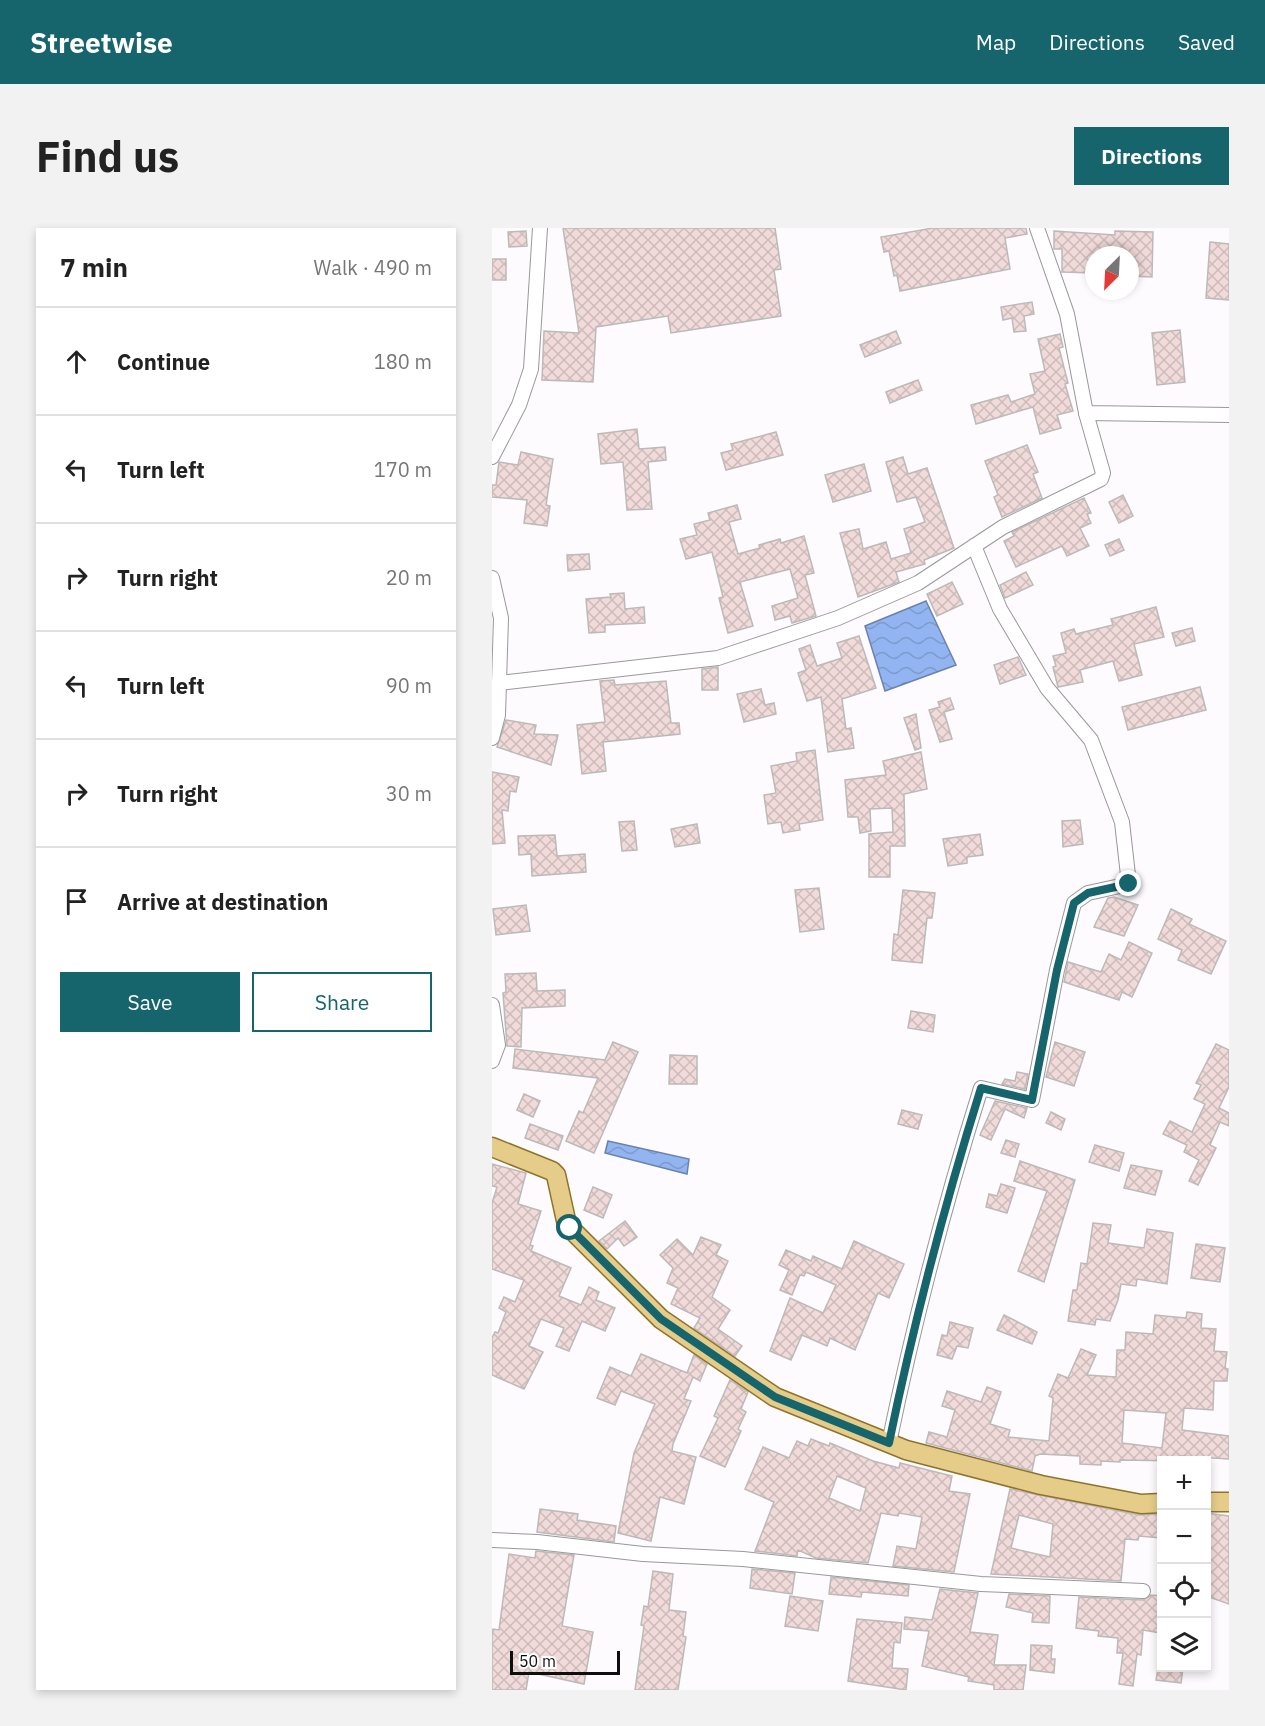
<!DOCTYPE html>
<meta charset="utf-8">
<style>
body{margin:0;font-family:"IBM Plex Sans",sans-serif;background:#f2f2f2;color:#222}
.controls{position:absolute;right:18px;bottom:18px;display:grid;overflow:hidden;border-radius:0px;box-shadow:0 3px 9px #0003}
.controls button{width:54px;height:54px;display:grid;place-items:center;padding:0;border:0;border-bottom:2px solid #e0e0e0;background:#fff;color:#222;font:30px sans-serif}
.compass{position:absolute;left:593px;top:18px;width:54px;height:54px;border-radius:50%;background:#fff;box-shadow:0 3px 9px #0003;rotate:204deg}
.scale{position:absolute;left:18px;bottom:15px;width:110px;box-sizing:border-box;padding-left:6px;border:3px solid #0e0e0f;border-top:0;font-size:16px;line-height:21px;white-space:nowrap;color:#0e0e0f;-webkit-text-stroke:4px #fff;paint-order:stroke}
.stop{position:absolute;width:18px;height:18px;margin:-14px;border:4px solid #16646c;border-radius:50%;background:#fff}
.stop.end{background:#16646c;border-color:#fff;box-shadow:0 2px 6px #0008}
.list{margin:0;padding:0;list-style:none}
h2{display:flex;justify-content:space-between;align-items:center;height:78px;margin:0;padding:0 24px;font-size:26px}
h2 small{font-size:20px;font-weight:400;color:#767676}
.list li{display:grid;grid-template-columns:39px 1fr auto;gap:18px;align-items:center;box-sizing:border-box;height:108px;padding:0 24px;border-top:2px solid #e0e0e0}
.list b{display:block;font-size:22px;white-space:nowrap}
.list em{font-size:20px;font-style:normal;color:#767676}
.actions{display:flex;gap:12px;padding:18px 24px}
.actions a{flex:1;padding:14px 0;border:2px solid #16646c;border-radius:0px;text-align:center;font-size:21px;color:#16646c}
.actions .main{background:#16646c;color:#fff}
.icon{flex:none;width:33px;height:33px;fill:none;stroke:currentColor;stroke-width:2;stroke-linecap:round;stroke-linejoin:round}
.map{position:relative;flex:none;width:737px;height:1462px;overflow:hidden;border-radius:0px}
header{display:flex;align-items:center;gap:36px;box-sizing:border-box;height:84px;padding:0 30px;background:#16646c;color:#fff}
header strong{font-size:28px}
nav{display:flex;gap:33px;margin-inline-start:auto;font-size:21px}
.intro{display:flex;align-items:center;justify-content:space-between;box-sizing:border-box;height:144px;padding:0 36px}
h1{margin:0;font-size:42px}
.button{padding:15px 27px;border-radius:0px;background:#16646c;color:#fff;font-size:21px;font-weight:700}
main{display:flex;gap:36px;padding:0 36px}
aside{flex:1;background:#fff;border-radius:0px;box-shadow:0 3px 9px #0003}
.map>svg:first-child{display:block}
</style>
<header>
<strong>Streetwise</strong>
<nav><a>Map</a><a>Directions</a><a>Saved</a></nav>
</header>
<div class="intro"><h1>Find us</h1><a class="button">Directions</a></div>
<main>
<aside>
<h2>7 min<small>Walk · 490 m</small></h2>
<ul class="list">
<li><svg class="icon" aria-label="ahead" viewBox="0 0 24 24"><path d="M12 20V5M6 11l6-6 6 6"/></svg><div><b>Continue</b></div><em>180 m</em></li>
<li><svg class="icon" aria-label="left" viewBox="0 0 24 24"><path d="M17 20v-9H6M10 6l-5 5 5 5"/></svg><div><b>Turn left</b></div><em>170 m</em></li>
<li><svg class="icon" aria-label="right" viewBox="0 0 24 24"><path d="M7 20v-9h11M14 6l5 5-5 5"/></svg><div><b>Turn right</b></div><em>20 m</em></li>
<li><svg class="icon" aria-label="left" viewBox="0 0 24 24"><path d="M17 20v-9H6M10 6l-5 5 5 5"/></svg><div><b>Turn left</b></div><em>90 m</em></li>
<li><svg class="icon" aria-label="right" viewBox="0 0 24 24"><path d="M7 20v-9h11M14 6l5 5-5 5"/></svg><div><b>Turn right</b></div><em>30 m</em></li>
<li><svg class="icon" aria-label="arrive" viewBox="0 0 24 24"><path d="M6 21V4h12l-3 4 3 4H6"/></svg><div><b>Arrive at destination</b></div></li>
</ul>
<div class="actions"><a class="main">Save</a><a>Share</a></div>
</aside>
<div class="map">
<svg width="737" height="1462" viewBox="0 0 737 1462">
<defs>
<pattern id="water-waves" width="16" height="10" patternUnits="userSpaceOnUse" patternTransform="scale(1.5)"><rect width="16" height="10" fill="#92b4f1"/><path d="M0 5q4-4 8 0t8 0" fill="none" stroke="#7d9acd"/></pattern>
<pattern id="building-cross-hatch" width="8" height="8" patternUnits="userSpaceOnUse" patternTransform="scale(1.5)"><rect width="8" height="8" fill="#f1dbda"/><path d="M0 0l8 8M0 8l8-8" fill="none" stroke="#cdbbba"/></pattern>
</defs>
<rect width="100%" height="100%" fill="#fdfbfe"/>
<!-- water -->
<g fill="url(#water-waves)" stroke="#6a82ad" stroke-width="1.5">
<polygon points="434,373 464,437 393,463 373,398"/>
<polygon points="116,913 197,931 195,946 113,925"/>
</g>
<!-- building -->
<g fill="url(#building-cross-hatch)" stroke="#bdb9b9" stroke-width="1.5" fill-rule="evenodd">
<polygon points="71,0 283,0 289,41 282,42 289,88 179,105 176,88 104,99 101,154 50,152 52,103 87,105"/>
<polygon points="441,0 534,0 535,6 513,10 518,41 408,63 405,47 402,48 397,23 392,24 389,9"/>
<polygon points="34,3 35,18 17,19 16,4"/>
<polygon points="562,3 623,7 623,3 661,4 660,49 638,48 638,27 602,27 602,45 570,44 570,21 562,21"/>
<polygon points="718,14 737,16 737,72 714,70"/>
<rect x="0" y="31" width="14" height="21"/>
<polygon points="540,74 542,86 532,88 534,103 522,104 520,90 511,92 509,79"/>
<polygon points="688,102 693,154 665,157 660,105"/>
<polygon points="404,103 409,115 373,129 368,117"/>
<polygon points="568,106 571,119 567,120 576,155 573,156 581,183 565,187 569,200 548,206 541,179 484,196 479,177 516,167 519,174 543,166 538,146 553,143 546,111"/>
<polygon points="426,152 430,162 398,175 394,164"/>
<polygon points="145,201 147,221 173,219 174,232 156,234 160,281 135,282 131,234 109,236 106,206"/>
<polygon points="284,204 291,227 234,242 229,225 241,222 239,216"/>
<polygon points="535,217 546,244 541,246 550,270 510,289 502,269 506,267 493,233"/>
<polygon points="29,224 61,231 54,277 58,278 55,298 32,295 35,272 0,269 0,257 4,257 7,234 26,237"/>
<polygon points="411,229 416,246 435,240 462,320 432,332 433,336 404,344 407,354 366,369 348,305 367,301 371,321 394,314 399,331 419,325 412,301 433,294 424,269 405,274 394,234"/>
<polygon points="372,236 379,263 341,274 333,247"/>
<polygon points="631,267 641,288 627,295 617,274"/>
<polygon points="592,270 599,285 595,286 599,295 588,300 597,318 575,328 570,318 524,339 512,313 522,308 520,304"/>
<polygon points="245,277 249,291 237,294 246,326 268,320 267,317 288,311 289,315 312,308 322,345 313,347 324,388 300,395 298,388 283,392 280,378 306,370 298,341 248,354 261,398 236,405 227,370 231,369 220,324 194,331 188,311 205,307 202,296 218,292 216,285"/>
<polygon points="627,311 632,322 618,328 613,317"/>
<polygon points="97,326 98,341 76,343 75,327"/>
<polygon points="534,344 541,357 513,370 508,357"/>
<polygon points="460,354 471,376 445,388 435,366"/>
<polygon points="132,365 133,381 152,379 153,395 113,397 113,404 97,405 94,371 119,369 118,366"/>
<polygon points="664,379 672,409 642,416 650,447 627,453 621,433 588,442 591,454 566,459 561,439 564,438 561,428 574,425 569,405 582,401 584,406 621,397 619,391"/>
<polygon points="700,400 703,413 684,418 680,405"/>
<polygon points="367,408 384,460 350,471 354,501 359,500 362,520 336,524 329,469 315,473 306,445 314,442 307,421 318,417 325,438 350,430 345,415"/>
<polygon points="526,429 534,447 508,456 502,437"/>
<polygon points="226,439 226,462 210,462 210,441"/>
<polygon points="122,452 123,457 174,453 179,495 187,495 188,506 111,514 114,543 90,546 85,497 113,494 108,453"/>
<polygon points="708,459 714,482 636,502 630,479"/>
<polygon points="269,461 273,477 282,475 284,486 252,494 245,466"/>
<polygon points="458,470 462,481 452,484 460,511 448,514 437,482 448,479 446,474"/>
<polygon points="424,486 429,520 423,522 412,490"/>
<polygon points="14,492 44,497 42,506 66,507 59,537 5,519"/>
<polygon points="323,522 331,592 307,596 308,602 291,605 289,594 276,596 272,567 284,565 279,538 305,533 304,525"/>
<polygon points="429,524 435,561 412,566 413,618 398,618 398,649 377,649 377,606 401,604 400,580 378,581 379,603 368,605 366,589 356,589 353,552 394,547 391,533"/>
<polygon points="0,544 27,549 24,564 18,563 16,583 10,582 13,615 0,616"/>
<polygon points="588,592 591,616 571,619 570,593"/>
<polygon points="142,593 145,622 130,623 127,594"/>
<polygon points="205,596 208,615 183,619 179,601"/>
<polygon points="488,606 491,627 475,629 475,635 456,638 451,611"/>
<polygon points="63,607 65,628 93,626 94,644 40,648 39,626 27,627 26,608"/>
<polygon points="327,660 332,701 308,704 303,662"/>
<polygon points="411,662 443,665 440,690 435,690 430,735 400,732 402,706 406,707"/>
<polygon points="622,669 646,677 632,708 602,699 616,670"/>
<polygon points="34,677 38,703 4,707 1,681"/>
<polygon points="679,681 700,691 697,696 734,713 719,746 686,732 690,722 666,711"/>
<polygon points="637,714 660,725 640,769 630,764 627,772 572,754 576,734 609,744 617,726 629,732"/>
<polygon points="44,745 45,763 73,762 73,778 30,780 29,819 15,818 11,765 14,764 13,746"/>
<polygon points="419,783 443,787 441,804 416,800"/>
<polygon points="121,814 146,824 102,925 74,913 87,883 91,885 106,850 21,840 23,821 113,832"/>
<polygon points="563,814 593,824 582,858 554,849"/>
<polygon points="724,816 737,822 737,859 727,880 737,885 737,898 728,894 718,917 724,920 706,957 697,953 707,932 692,924 695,917 671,906 678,893 700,904 713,876 702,871 709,857 704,855"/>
<polygon points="178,827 205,828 205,856 177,856"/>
<polygon points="525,844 536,846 533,861 510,856 513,851 523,853"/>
<polygon points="32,866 48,873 41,889 25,882"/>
<polygon points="503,873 535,880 532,890 513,881 499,912 488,907"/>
<polygon points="410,882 430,887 426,901 406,896"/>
<polygon points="559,884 573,891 569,902 554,895"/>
<polygon points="38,896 71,908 66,922 33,910"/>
<polygon points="514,912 527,916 523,929 509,925"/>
<polygon points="603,917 632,925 627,943 597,934"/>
<polygon points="528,933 583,952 552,1054 526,1043 555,963 522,953"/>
<polygon points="0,936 34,945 26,976 49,983 38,1017 41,1018 39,1023 79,1040 67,1068 89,1077 97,1059 107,1064 104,1072 123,1080 113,1103 90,1093 77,1123 64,1118 72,1100 49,1091 37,1118 51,1124 32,1161 0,1147 0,1110 3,1104 6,1105 14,1084 7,1080 12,1069 23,1074 32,1052 0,1041 0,975 5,959 0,958"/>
<polygon points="639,937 670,943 663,967 632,960"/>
<polygon points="509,956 523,960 515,985 494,979 497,966 505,968"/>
<polygon points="101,959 120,967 111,990 92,982"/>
<polygon points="133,993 145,1009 132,1018 126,1010 115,1021 107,1013"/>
<polygon points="601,995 619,997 616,1015 652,1020 655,1001 681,1005 675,1056 645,1051 644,1058 629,1056 626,1072 618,1093 604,1091 603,1097 576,1093 581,1062 585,1062 589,1035 595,1036"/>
<polygon points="209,1009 229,1017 224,1027 236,1033 220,1069 238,1082 226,1101 250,1118 243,1128 202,1100 208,1090 179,1076 186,1060 175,1055 181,1040 168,1027 185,1011 201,1027"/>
<polygon points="362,1013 412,1036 397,1070 386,1065 363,1122 338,1110 335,1118 310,1107 299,1132 278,1123 298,1070 331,1085 344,1057 314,1044 312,1048 308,1047 300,1067 288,1062 297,1042 287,1037 294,1022 319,1033 321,1028 350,1041"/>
<polygon points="704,1016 733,1020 728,1054 699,1050"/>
<path d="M695,1084L710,1086L709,1100L724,1101L722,1123L735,1124L733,1140L736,1141L735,1153H722L721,1182L692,1180L690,1202L737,1208V1231L689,1228V1233L628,1232V1234L609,1233V1237L588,1236V1228L548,1226L543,1228L540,1243L434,1215L437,1204L455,1209L463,1182L450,1178L455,1163L489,1174L495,1159L509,1164L498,1196L518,1202L516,1209L557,1213L561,1170L557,1168L566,1146L576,1150L589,1121L604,1127L595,1147L624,1149L625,1122H633L634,1104L661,1106L663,1087L694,1090ZM632,1182L674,1185L670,1220L630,1215Z"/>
<polygon points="512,1087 545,1104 540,1116 505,1102"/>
<polygon points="458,1094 481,1100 476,1120 465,1118 460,1131 445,1127 450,1107 455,1108"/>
<polygon points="149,1126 195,1145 202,1127 215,1136 208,1153 201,1149 192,1171 199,1173 181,1216 180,1223 204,1229 192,1276 168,1269 159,1313 126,1305 142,1225 163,1176 129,1163 123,1177 105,1170 118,1139 139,1148"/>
<polygon points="238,1152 256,1164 249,1181 254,1184 246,1201 249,1203 233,1239 208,1228 226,1190 222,1188"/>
<path d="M319,1211L337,1218L338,1215L381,1233L407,1240L408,1235L460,1248L457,1263L478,1266L462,1344L401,1338L405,1318L424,1321L430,1289L407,1285L406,1288L389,1285L376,1335L324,1330L306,1322L305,1328L263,1323L282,1274L253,1261L271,1219L297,1230L305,1213L316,1218ZM345,1248L374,1260L368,1283L337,1270Z"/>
<path d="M518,1261L647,1287L669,1286V1310L647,1308L646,1312L633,1311L629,1353L499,1346ZM527,1287L561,1296L558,1329L519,1320Z"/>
<polygon points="48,1281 86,1286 85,1292 124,1298 122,1314 45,1304"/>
<polygon points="714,1285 737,1288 737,1376 714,1368"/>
<polygon points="44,1323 82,1327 70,1398 101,1404 92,1456 37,1444 34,1462 0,1462 0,1407 1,1401 7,1402 17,1326 43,1330"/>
<polygon points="260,1341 303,1345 300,1366 258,1360"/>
<polygon points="161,1343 181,1346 177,1382 194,1384 191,1408 194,1409 186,1462 143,1462 152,1398 149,1397 152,1378 156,1379"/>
<polygon points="339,1349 417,1357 416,1368 370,1364 369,1369 337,1366"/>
<polygon points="448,1361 486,1365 478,1404 506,1407 502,1437 534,1437 531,1462 502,1462 502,1457 476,1453 477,1449 430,1438 437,1403 412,1401 413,1389 440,1392"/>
<polygon points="517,1366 558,1368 557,1395 540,1394 541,1385 514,1379"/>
<polygon points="659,1367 669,1368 669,1405 651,1402 649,1427 645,1426 641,1458 627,1456 631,1425 625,1425 626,1410 606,1408 607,1403 584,1400 587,1369 651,1372"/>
<polygon points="298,1368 331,1373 326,1403 293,1398"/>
<polygon points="365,1391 410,1395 408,1415 402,1414 400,1440 416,1441 414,1462 356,1453"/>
<polygon points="539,1417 560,1418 559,1431 563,1431 562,1445 538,1442"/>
<polygon points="666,1440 691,1440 689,1455 664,1452"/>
</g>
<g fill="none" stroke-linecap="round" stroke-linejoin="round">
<defs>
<g id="minor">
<polyline points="545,0 575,86 594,185 737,187"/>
<polyline points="0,229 27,177 39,141 48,0"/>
<polyline points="0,350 9,390 6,487 0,510"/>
<polyline points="7,455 226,430 346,390 426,355 511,299 609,251 611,245 594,185"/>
<polyline points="0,777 6,817 0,833"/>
<path d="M397,1215C422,1094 452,978 489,860L540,872L565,742L582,675L596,665L637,656L630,594L599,512L555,460L508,381L482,318"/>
<polyline points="0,1312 45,1314 151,1326 251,1331 489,1356 651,1363"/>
</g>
<g id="major">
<polyline points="0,919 60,943 64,947 75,997 169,1091 283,1169 414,1222 549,1257 649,1276 670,1275"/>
<polyline points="714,1274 737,1274"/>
</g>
</defs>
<!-- minor casing -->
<use href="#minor" stroke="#9a989b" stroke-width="16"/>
<!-- major casing -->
<use href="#major" stroke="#8f732c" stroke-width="21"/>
<!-- minor -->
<use href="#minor" stroke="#fff" stroke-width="14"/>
<!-- major -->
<use href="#major" stroke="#e5cc89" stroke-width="18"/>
</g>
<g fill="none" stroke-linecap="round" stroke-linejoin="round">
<!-- route -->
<path stroke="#16646c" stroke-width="8" d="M78,1000L169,1091L283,1169L397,1215C422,1094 452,978 489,860L540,872L565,742L582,675L596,665L637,656"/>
</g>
</svg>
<div class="controls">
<button>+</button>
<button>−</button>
<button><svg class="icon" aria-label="locate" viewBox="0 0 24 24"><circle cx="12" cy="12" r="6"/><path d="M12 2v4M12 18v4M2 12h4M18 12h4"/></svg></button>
<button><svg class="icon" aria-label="layers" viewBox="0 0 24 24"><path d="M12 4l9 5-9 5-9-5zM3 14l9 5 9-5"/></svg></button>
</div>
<svg class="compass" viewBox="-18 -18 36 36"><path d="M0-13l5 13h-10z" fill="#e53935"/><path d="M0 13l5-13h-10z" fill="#767676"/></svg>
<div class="scale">50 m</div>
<div class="stop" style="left:78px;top:1000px"></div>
<div class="stop end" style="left:637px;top:656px"></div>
</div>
</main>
